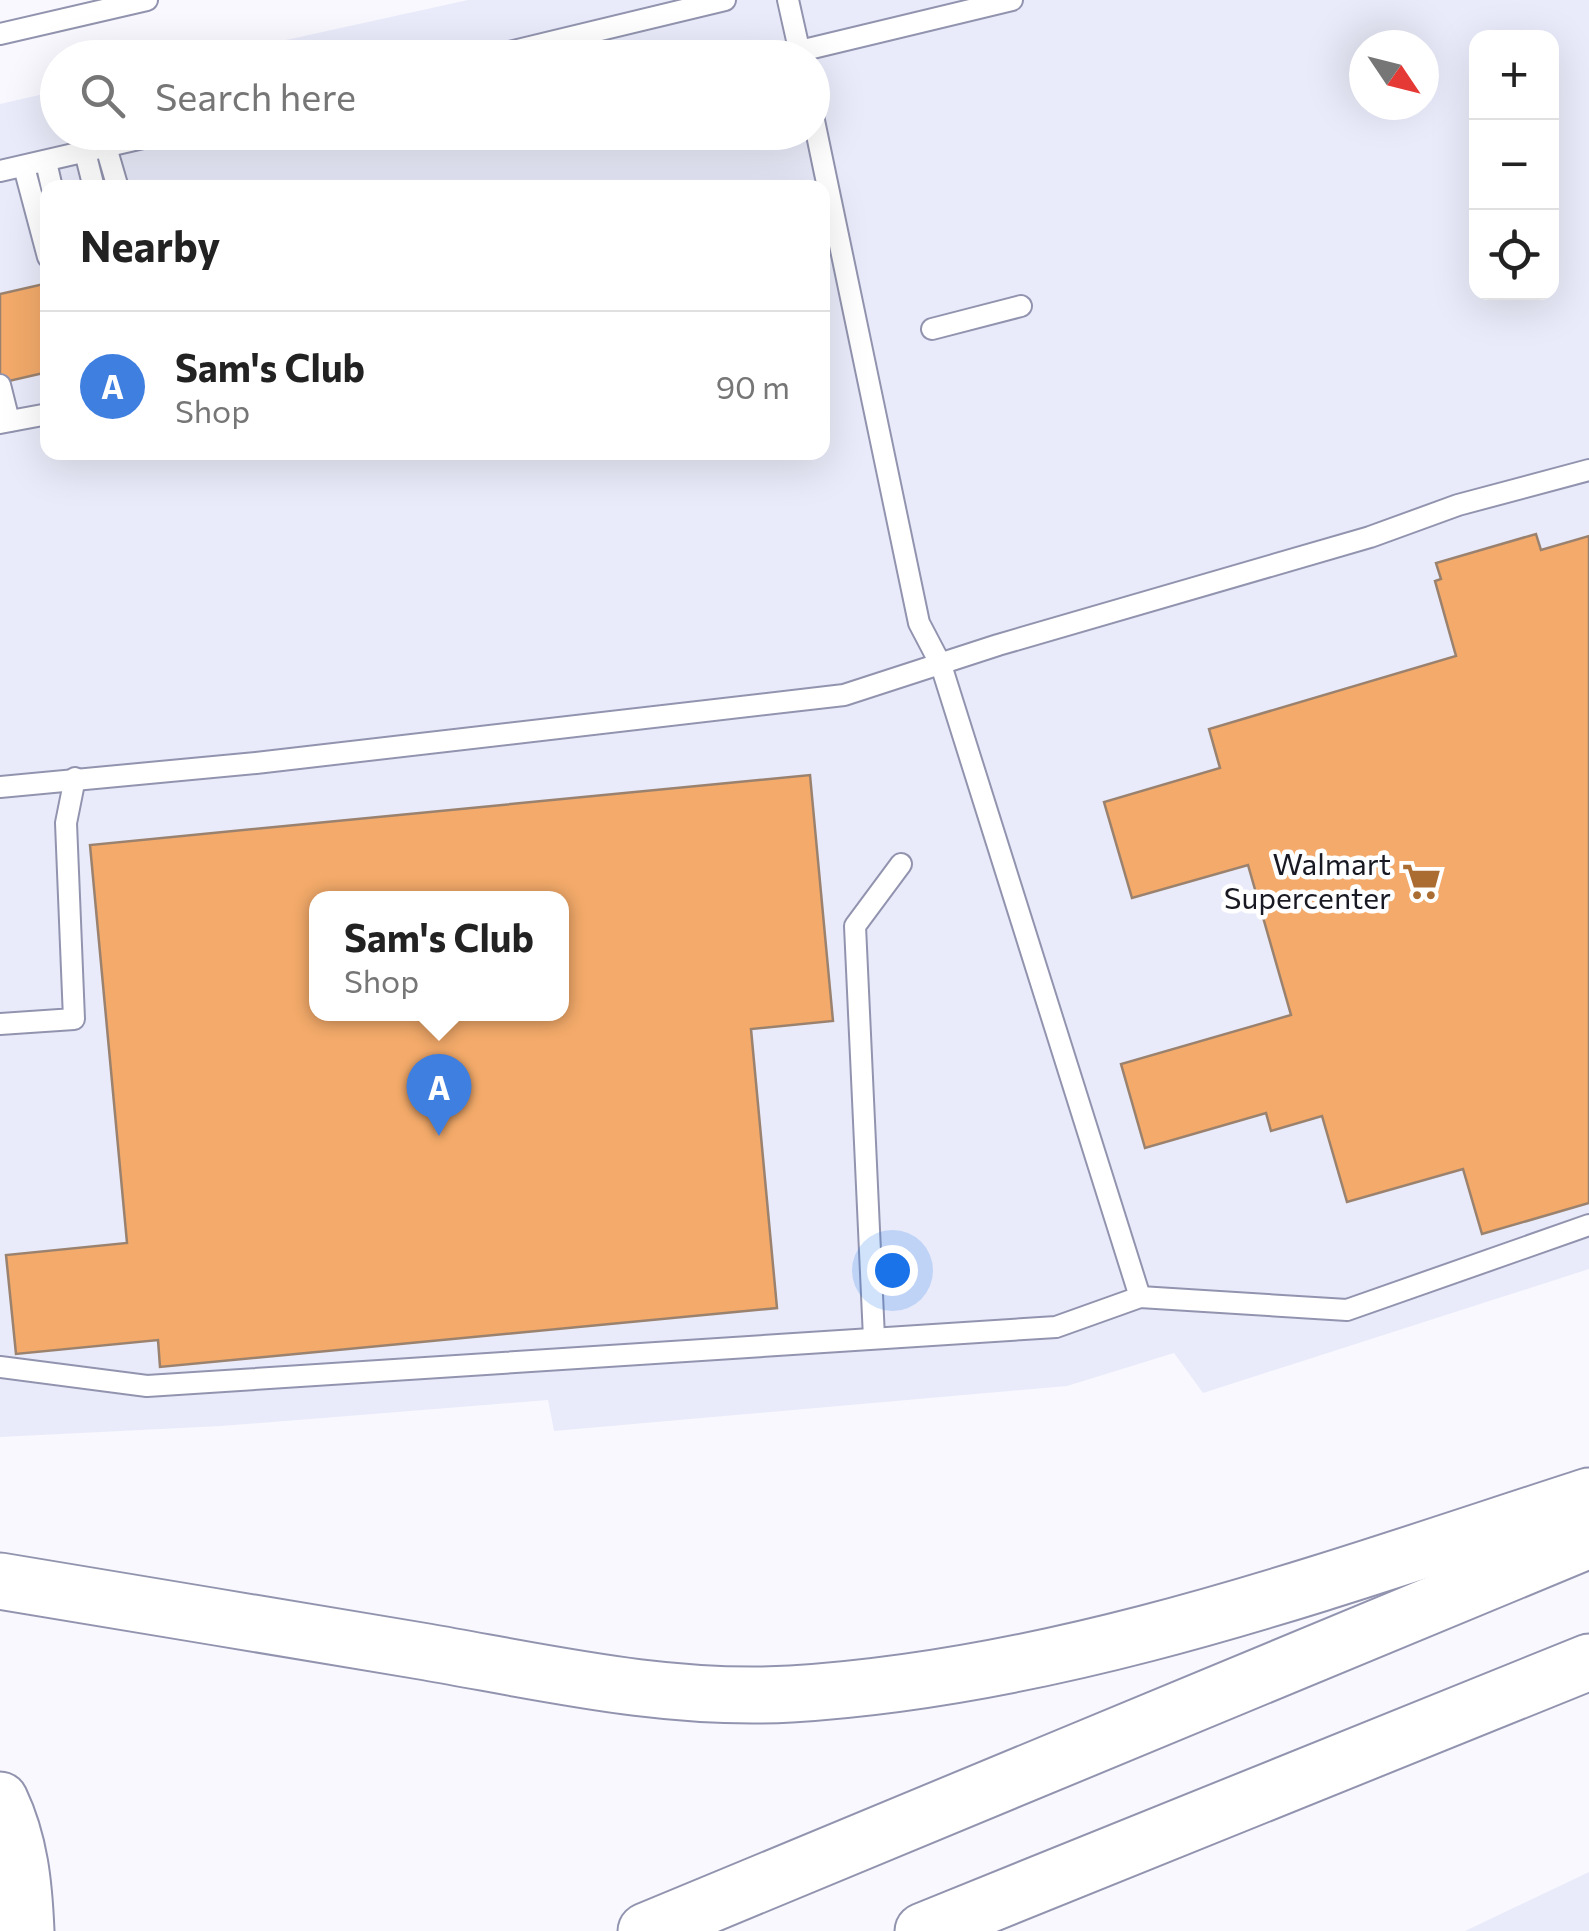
<!DOCTYPE html>
<meta charset="utf-8">
<style>
body{margin:0;font-family:Commissioner,sans-serif;background:#f2f2f2;color:#222}
.controls{position:absolute;right:30px;top:30px;display:grid;overflow:hidden;border-radius:20px;box-shadow:0 10px 40px #0002}
.controls button{width:90px;height:90px;display:grid;place-items:center;padding:0;border:0;border-bottom:2px solid #e0e0e0;background:#fff;color:#222;font:50px sans-serif}
.compass{position:absolute;left:1349px;top:30px;width:90px;height:90px;border-radius:50%;background:#fff;box-shadow:0 10px 40px #0002;rotate:125deg}
.you{position:absolute;left:892px;top:1270px;width:35px;height:35px;margin:-25px;border:8px solid #fff;border-radius:50%;background:#1a73e8;box-shadow:0 0 0 15px #1a73e833}
.badge{display:grid;place-items:center;width:65px;height:65px;border-radius:50%;background:#ab6c32;color:#fff;font-size:32px;font-weight:700}
.pin{position:absolute;translate:-50% -82px;filter:drop-shadow(0 2px 5px #0008)}
.pin::after{content:'';position:absolute;top:52px;width:35px;height:30px;background:inherit;clip-path:polygon(0 0,100% 0,50% 100%)}
.popup{position:absolute;left:309px;top:891px;width:260px;height:130px;box-sizing:border-box;display:grid;place-content:center;border-radius:20px;background:#fff;filter:drop-shadow(0 2px 8px #0005);font-size:32px;white-space:nowrap;color:#767676}
.popup b{font-size:38px;color:#222}
.popup::after{content:'';position:absolute;left:50%;top:100%;margin-left:-20px;border:20px solid transparent;border-top-color:#fff}
.list{margin:0;padding:0;list-style:none}
h2{display:flex;justify-content:space-between;align-items:center;height:130px;margin:0;padding:0 40px;font-size:42px}
h2 small{font-size:32px;font-weight:400;color:#767676}
.list li{display:grid;grid-template-columns:65px 1fr auto;gap:30px;align-items:center;box-sizing:border-box;height:150px;padding:0 40px;border-top:2px solid #e0e0e0}
.list b{display:block;font-size:38px;white-space:nowrap}
.list p{margin:0;font-size:32px;white-space:nowrap;color:#767676}
.list em{font-size:32px;font-style:normal;color:#767676}
.icon{flex:none;width:55px;height:55px;fill:none;stroke:currentColor;stroke-width:2;stroke-linecap:round;stroke-linejoin:round}
.map{position:relative;flex:none;width:1589px;height:1931px;overflow:hidden}
.search{position:absolute;background:#fff;box-shadow:0 10px 40px #0002;left:40px;top:40px;width:790px;height:110px;display:flex;align-items:center;gap:25px;box-sizing:border-box;padding:0 35px;border-radius:55px;color:#767676;font-size:38px}
.panel{position:absolute;background:#fff;box-shadow:0 10px 40px #0002;left:40px;top:180px;width:790px;height:280px;border-radius:20px}
.map>svg:first-child{display:block}
</style>
<div class="map">
<svg width="1589" height="1931" viewBox="0 0 1589 1931">
<rect width="100%" height="100%" fill="#f8f8fe"/>
<!-- built -->
<g fill="#e9ebfa" fill-rule="evenodd">
<path d="M468,0H1589V1269L1203,1393L1174,1353L1067,1386L554,1431L548,1400L221,1426L0,1437V104L57,91L58,132H812V58L209,57ZM1476,38H1552V292H1476ZM1364,45H1424V105H1364ZM48,188H822V452H48ZM316,898H562V1014H316Z"/>
<polygon points="1589,1872 1589,1931 1465,1931"/>
</g>
<!-- building -->
<g fill="#f3aa6a" stroke="#9a826f" stroke-width="2.5" fill-rule="evenodd">
<polygon points="48,283 48,372 0,383 0,294"/>
<polygon points="1536,534 1541,550 1589,536 1589,1203 1482,1234 1463,1169 1347,1202 1322,1116 1271,1131 1266,1113 1145,1148 1121,1064 1291,1015 1248,865 1132,898 1104,802 1220,768 1209,729 1456,656 1435,581 1441,579 1436,563"/>
<path d="M810,775L833,1021L751,1029L777,1308L160,1367L158,1340L16,1354L6,1255L127,1243L90,845ZM316,898H562V1014H316Z"/>
</g>
<g fill="none" stroke-linecap="round" stroke-linejoin="round">
<defs>
<g id="service">
<polyline points="788,0 801,58"/>
<polyline points="0,34 147,0"/>
<polyline points="800,51 1012,0"/>
<polyline points="484,58 725,0"/>
<polyline points="812,111 919,623 941,665 1140,1297"/>
<polyline points="106,147 118,188"/>
<polyline points="85,152 94,188"/>
<polyline points="46,162 52,188"/>
<polyline points="24,167 48,257"/>
<polyline points="0,171 169,132"/>
<polyline points="932,329 1021,306"/>
<polyline points="0,385 9,421"/>
<polyline points="0,423 48,414"/>
<polyline points="0,787 256,763 844,695 998,645 1370,537 1458,505 1589,470"/>
<polyline points="0,1024 74,1019 66,823 75,778"/>
<polyline points="874,1338 855,926 901,864"/>
<polyline points="0,1367 147,1386 1056,1327 1140,1297 1347,1310 1589,1225"/>
</g>
<g id="motorway">
<path d="M0,1581C142,1605 285,1628 427,1652C547,1673 668,1701 791,1694C1066,1677 1329,1580 1589,1496"/>
<path d="M0,1800C20,1842 24,1885 26,1931"/>
<polyline points="646,1931 1589,1540"/>
<polyline points="923,1931 1589,1662"/>
</g>
</defs>
<!-- service casing -->
<use href="#service" stroke="#9294af" stroke-width="24"/>
<!-- motorway casing -->
<use href="#motorway" stroke="#9294af" stroke-width="59"/>
<!-- service -->
<use href="#service" stroke="#fff" stroke-width="20"/>
<!-- motorway -->
<use href="#motorway" stroke="#fff" stroke-width="55"/>
</g>
<!-- icons -->
<defs>
<symbol id="supermarket-bare" viewBox="-9 -9 18 18"><path d="M-6-5.5h2.5l.6 2H6L4.5 2H-2.5L-4.4-4H-6ZM-1.5 3.2a1.3 1.3 0 1 0 .1 0ZM3 3.2a1.3 1.3 0 1 0 .1 0Z" fill="#ab6c32" stroke="#fff" stroke-width="2.5" paint-order="stroke"/></symbol>
</defs>
<g fill-rule="evenodd">
<use href="#supermarket-bare" x="1394" y="854" width="55" height="55"/>
</g>
<g text-anchor="middle" stroke-width="9" stroke-linejoin="round" paint-order="stroke">
<!-- poi labels -->
<g font-size="30" fill="#191923" stroke="#fff" text-anchor="end">
<text x="1391" y="875">Walmart<tspan x="1391" dy="34">Supercenter</tspan></text>
</g>
</g>
</svg>
<div class="controls">
<button>+</button>
<button>−</button>
<button><svg class="icon" aria-label="locate" viewBox="0 0 24 24"><circle cx="12" cy="12" r="6"/><path d="M12 2v4M12 18v4M2 12h4M18 12h4"/></svg></button>
</div>
<svg class="compass" viewBox="-18 -18 36 36"><path d="M0-13l5 13h-10z" fill="#e53935"/><path d="M0 13l5-13h-10z" fill="#767676"/></svg>
<div class="you"></div>
<div class="pin badge" style="left:439px;top:1136px;background:#3f7fe0">A</div>
<div class="popup"><b>Sam's Club</b>Shop</div>
<div class="search"><svg class="icon" aria-label="search" viewBox="0 0 24 24"><circle cx="10" cy="10" r="6"/><path d="M15 15l6 6"/></svg>Search here</div>
<section class="panel">
<h2>Nearby<small></small></h2>
<ul class="list">
<li><span class="badge" style="background:#3f7fe0">A</span><div><b>Sam's Club</b><p>Shop</p></div><em>90 m</em></li>
</ul>
</section>
</div>
